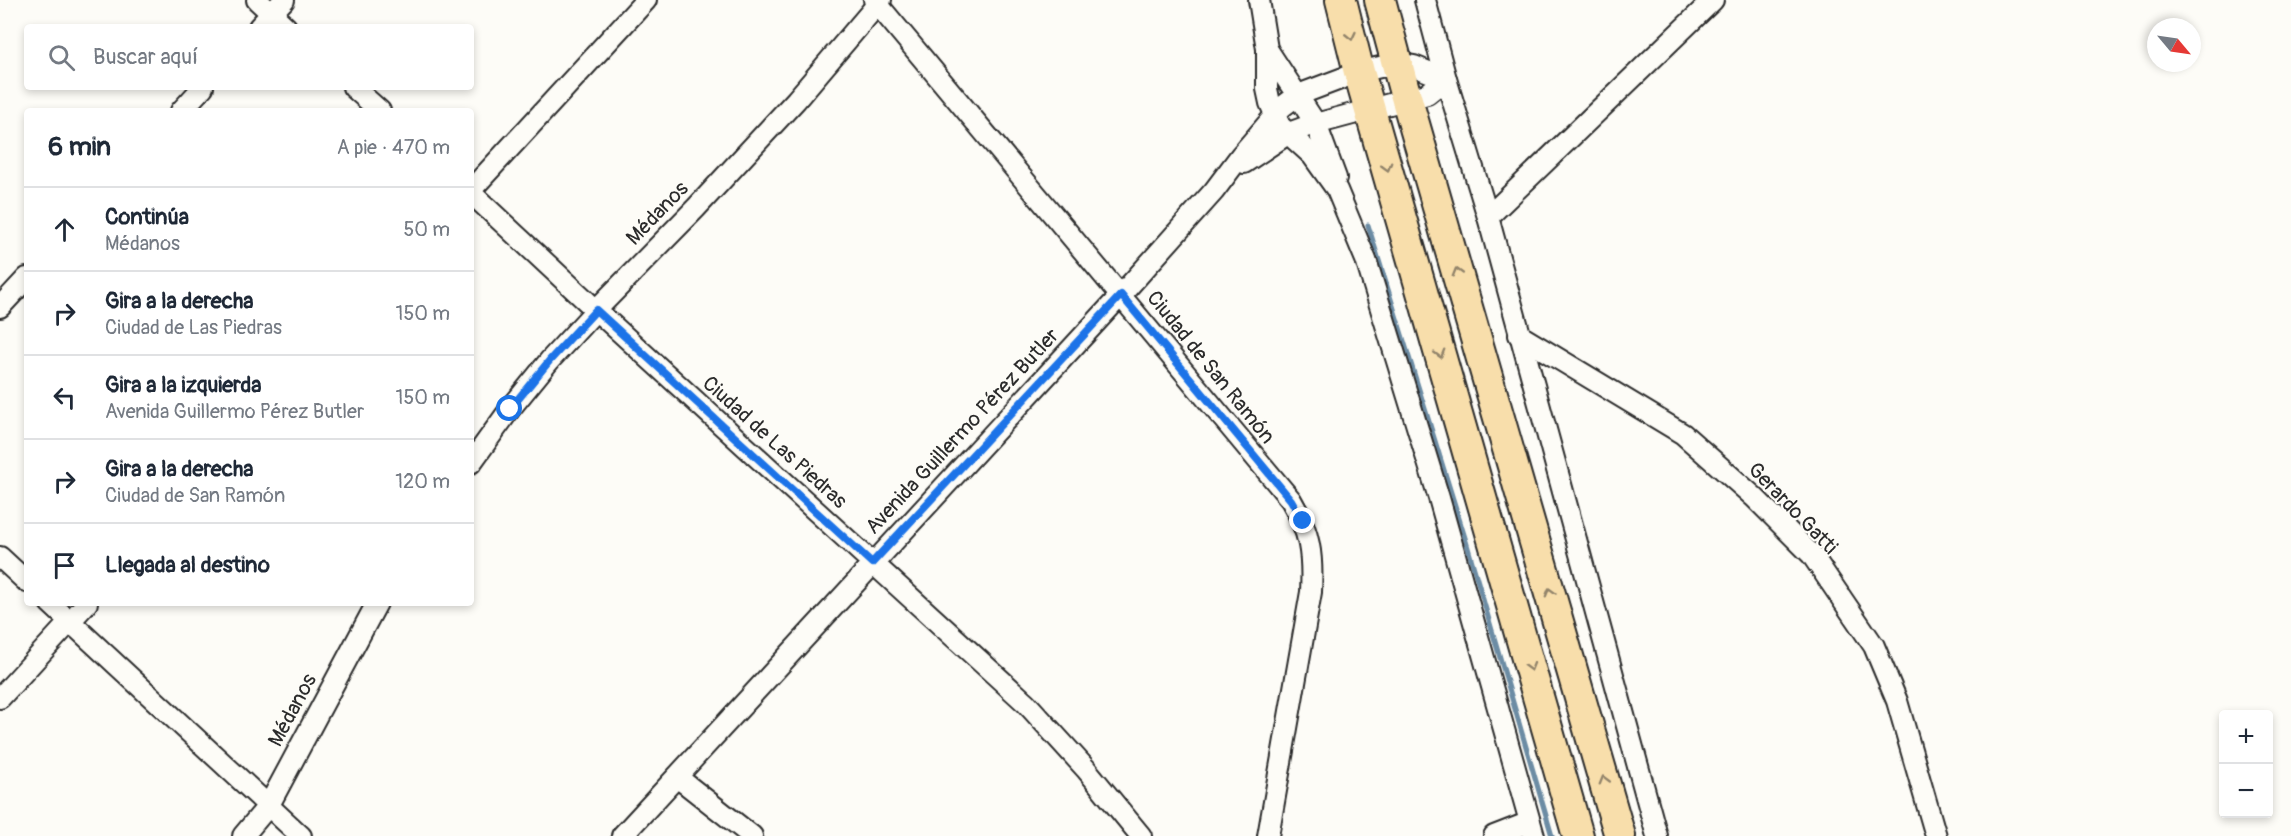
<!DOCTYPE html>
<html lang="es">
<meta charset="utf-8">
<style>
body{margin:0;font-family:Pangolin,sans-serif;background:#f2f2f3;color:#1f2937}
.controls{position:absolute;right:18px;bottom:18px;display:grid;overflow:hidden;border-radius:6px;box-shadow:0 3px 9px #0003}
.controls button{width:54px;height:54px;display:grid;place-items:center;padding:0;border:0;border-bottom:2px solid #e0e1e3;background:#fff;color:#1f2937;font:30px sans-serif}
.compass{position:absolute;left:2147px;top:18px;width:54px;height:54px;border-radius:50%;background:#fff;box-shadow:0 3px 9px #0003;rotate:119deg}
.stop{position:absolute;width:18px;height:18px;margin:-14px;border:4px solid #1a73e8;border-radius:50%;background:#fff}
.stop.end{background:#1a73e8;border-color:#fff;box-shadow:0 2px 6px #0008}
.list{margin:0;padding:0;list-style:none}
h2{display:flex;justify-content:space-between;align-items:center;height:78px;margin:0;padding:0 24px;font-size:26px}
h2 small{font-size:20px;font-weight:400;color:#747a83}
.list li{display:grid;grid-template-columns:39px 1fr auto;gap:18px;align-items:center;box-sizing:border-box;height:84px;padding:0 24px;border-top:2px solid #e0e1e3}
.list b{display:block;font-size:22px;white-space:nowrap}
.list p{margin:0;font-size:20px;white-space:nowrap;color:#747a83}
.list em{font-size:20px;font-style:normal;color:#747a83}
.icon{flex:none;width:33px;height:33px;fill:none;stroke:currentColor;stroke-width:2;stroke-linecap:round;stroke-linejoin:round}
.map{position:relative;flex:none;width:2291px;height:836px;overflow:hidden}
.search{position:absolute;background:#fff;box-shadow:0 3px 9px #0003;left:24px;top:24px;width:450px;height:66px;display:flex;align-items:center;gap:15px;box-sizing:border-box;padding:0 21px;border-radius:6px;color:#747a83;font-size:22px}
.panel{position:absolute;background:#fff;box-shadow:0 3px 9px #0003;left:24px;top:108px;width:450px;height:498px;border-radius:6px}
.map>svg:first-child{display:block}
</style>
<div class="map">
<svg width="2291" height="836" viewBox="0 0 2291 836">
<rect width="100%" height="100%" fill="#fdfcf7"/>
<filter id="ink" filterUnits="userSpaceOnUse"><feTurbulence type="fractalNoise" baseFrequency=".0167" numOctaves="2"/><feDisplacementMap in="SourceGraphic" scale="12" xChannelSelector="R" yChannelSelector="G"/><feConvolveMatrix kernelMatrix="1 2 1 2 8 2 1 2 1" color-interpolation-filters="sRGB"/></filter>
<g filter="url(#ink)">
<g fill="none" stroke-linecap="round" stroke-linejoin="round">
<!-- stream -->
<polyline stroke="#6c8ca4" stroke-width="5" points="1368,225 1466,541 1552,836"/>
<defs>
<g id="minor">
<polyline points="257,0 286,27"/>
<path d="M874,0L1291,500C1310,532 1313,555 1311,592L1268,836"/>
<polyline points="1259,0 1267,49 1267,89 1270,103 1280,126 1312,155 1337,190 1366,260 1439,498 1534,836"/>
<polyline points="1425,0 1446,79 1488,217 1657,836"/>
<polyline points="259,27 284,0"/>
<polyline points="1267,49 1316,124 1336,178"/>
<polyline points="353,87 380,111"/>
<polyline points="181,111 203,87"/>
<polyline points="1244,163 1289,133 1308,126 1427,94 1446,79"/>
<polyline points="471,190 646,0"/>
<polyline points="471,193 596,310 1026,703 1086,769 1141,836"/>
<polyline points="1488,217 1713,0"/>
<polyline points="0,307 27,278"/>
<polyline points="1519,335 1683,434 1754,497 1812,555 1874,646 1897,701 1936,836"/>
<polyline points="471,463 510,409 550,360 596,310 696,208 796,100 881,0"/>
<polyline points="0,557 27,582"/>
<polyline points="50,603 301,836"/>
<polyline points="0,698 87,603"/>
<polyline points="677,777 752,836"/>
<polyline points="243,836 269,805 377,603"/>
<polyline points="622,836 1121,295 1214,191 1241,155 1282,107 1298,95 1359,72 1397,63 1414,66 1446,79"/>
<polyline points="1494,836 1530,822"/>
</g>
<g id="highway">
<polyline points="1341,0 1359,72 1578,836"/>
<polyline points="1380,0 1403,86 1620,836"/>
</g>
</defs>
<!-- minor casing -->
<use href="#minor" stroke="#2b2b2b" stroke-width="24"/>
<!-- highway casing -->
<use href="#highway" stroke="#2b2b2b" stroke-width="34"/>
<!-- minor -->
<use href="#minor" stroke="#fdfcf7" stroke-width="20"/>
<!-- highway -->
<use href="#highway" stroke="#f8deab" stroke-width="30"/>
</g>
<!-- one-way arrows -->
<defs><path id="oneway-chevron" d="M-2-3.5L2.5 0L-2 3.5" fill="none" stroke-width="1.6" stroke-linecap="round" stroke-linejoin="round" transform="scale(1.5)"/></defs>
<g stroke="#92846b">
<use href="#oneway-chevron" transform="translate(1351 36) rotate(77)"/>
<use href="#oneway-chevron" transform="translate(1387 167) rotate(74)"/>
<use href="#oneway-chevron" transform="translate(1457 272) rotate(-106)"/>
<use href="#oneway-chevron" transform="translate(1440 354) rotate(74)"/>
<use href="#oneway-chevron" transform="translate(1550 592) rotate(-106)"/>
<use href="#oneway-chevron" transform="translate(1530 667) rotate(74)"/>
<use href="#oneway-chevron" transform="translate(1604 780) rotate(-106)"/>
</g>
</g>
<g fill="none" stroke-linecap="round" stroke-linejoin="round" filter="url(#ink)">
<!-- route -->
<polyline stroke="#1a73e8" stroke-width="8" points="510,409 550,360 596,310 872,563 1121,295 1291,500 1303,521"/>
</g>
<g text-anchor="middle" stroke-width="4.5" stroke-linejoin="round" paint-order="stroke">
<!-- street labels -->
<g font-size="21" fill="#2b2b2b" stroke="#fdfcf7">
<text transform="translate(657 213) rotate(-46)" y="7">Médanos</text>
<text transform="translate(1211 367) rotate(51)" y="7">Ciudad de San Ramón</text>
<text transform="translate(962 431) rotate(-47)" y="7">Avenida Guillermo Pérez Butler</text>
<text transform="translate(775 442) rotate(42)" y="7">Ciudad de Las Piedras</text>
<text transform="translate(1793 508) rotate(46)" y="7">Gerardo Gatti</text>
<text transform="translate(292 710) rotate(-62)" y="7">Médanos</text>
</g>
</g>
</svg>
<div class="controls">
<button>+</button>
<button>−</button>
</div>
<svg class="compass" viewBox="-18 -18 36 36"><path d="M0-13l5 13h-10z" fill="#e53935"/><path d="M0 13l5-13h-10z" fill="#747a83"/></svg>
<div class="stop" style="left:510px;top:409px"></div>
<div class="stop end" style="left:1303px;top:521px"></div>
<div class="search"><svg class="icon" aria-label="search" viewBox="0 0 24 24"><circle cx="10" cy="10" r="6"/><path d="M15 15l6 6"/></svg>Buscar aquí</div>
<section class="panel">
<h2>6 min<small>A pie · 470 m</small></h2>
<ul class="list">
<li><svg class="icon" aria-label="ahead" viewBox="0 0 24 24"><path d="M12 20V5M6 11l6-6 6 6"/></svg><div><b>Continúa</b><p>Médanos</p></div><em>50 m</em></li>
<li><svg class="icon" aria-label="right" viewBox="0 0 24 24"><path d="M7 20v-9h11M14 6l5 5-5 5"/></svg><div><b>Gira a la derecha</b><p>Ciudad de Las Piedras</p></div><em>150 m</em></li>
<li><svg class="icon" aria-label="left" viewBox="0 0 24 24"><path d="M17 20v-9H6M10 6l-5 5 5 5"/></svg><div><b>Gira a la izquierda</b><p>Avenida Guillermo Pérez Butler</p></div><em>150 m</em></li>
<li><svg class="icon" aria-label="right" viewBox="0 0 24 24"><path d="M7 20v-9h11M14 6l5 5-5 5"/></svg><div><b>Gira a la derecha</b><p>Ciudad de San Ramón</p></div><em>120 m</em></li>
<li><svg class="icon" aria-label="arrive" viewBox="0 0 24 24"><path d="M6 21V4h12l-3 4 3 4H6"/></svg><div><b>Llegada al destino</b></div></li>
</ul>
</section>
</div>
